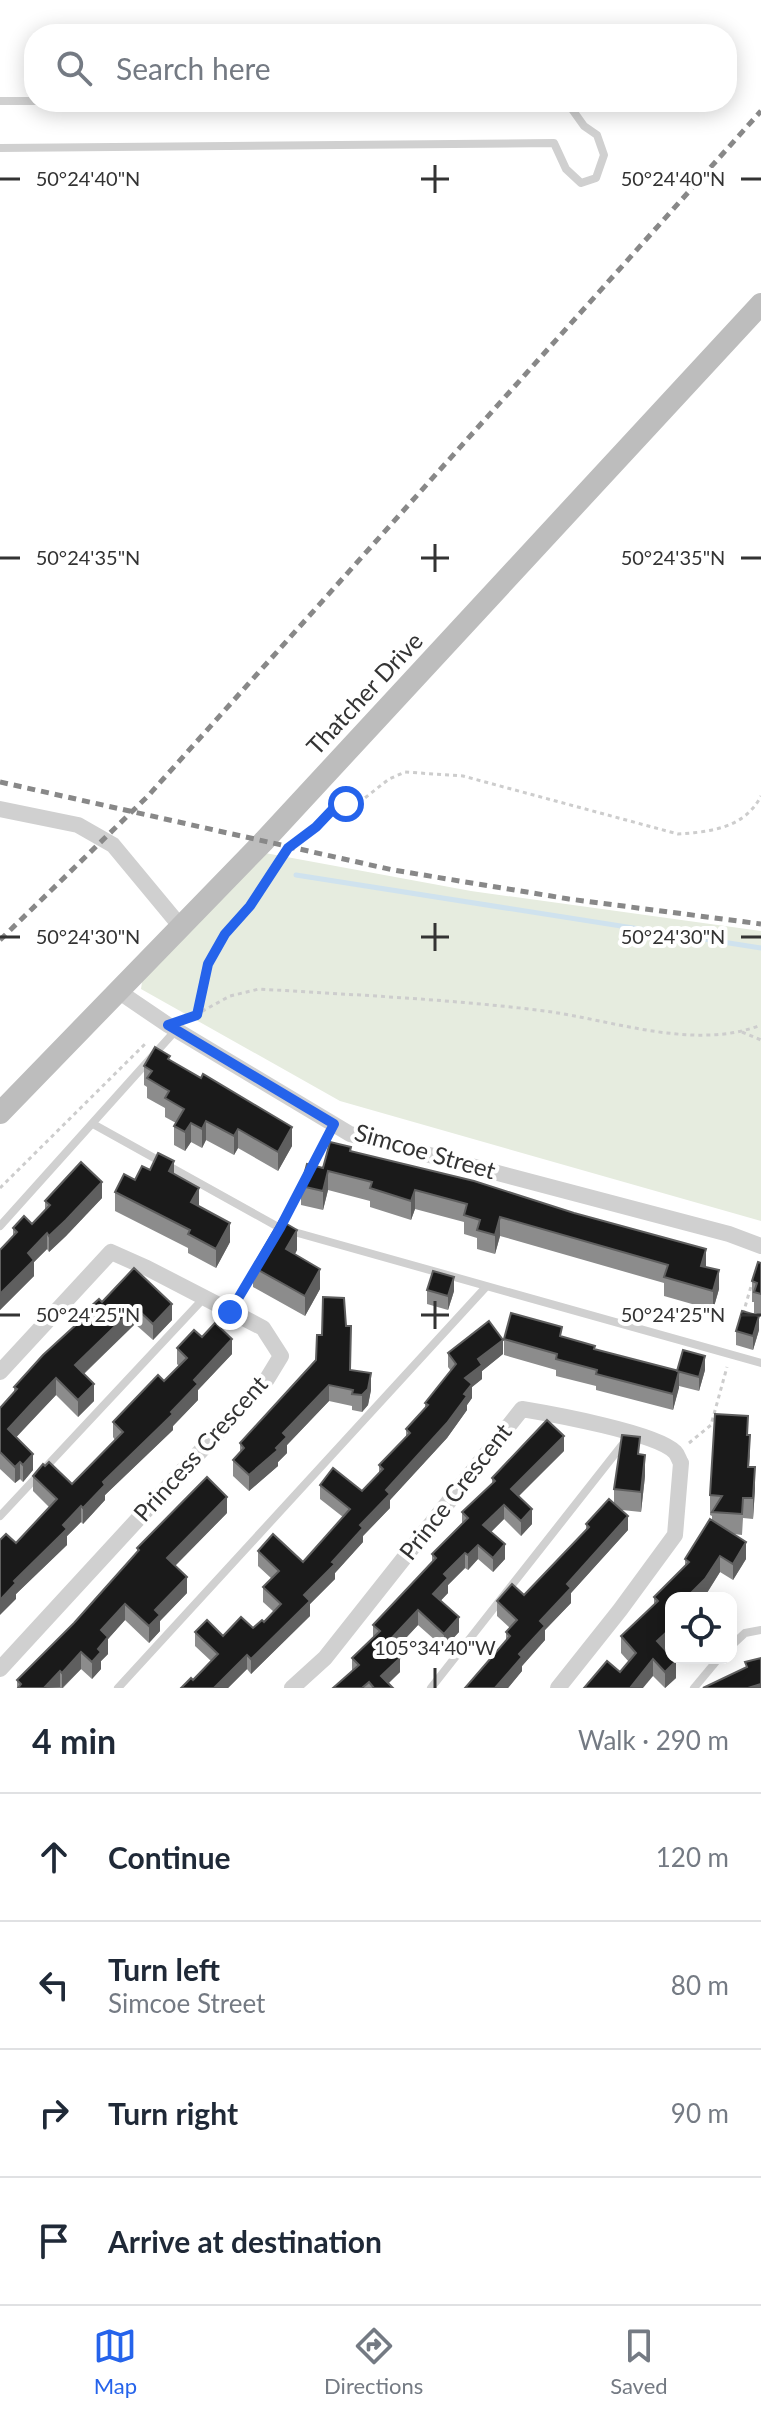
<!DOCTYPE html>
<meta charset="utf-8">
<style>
body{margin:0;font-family:Lato,sans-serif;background:#f6f6f7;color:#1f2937}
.controls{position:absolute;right:24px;bottom:24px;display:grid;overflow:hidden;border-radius:16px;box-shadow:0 4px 20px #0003}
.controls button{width:72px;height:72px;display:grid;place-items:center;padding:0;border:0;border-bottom:2px solid #e0e1e3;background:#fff;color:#1f2937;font:40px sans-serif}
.stop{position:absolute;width:24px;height:24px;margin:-18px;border:6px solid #2563eb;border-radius:50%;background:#fff}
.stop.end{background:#2563eb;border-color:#fff;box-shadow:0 2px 8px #0008}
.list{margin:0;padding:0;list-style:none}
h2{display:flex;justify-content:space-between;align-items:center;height:104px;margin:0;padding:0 32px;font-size:34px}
h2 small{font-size:26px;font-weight:400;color:#747a83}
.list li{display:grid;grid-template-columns:52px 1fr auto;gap:24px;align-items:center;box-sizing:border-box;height:128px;padding:0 32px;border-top:2px solid #e0e1e3}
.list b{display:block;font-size:30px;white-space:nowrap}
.list p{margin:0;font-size:26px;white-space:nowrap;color:#747a83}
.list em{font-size:26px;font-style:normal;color:#747a83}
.icon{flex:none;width:44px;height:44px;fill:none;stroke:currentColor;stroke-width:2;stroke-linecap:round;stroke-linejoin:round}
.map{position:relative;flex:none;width:761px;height:1688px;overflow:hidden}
.search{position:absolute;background:#fff;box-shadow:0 4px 20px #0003;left:24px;right:24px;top:24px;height:88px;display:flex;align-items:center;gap:20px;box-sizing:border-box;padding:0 28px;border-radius:32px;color:#747a83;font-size:30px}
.sheet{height:616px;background:#fff}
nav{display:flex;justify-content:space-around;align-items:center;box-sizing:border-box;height:112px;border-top:2px solid #e0e1e3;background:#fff;font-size:22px;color:#747a83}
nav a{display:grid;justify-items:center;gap:4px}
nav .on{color:#2563eb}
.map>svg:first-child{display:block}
</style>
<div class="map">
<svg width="761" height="1688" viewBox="0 0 761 1688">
<rect width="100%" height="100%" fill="#fff"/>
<!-- green -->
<polygon fill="#e6ecdf" points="265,853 471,891 761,931 761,1221 340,1101 141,989 143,975"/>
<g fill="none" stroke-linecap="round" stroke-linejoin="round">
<!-- stream -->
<polyline stroke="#cfe2ee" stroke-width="5" points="296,875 761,948"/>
<!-- path -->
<g stroke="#cdcdcd" stroke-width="3" stroke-dasharray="4 4" stroke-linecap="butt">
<path d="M197,1015L208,964L225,934L250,906L288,848L316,827L335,807L361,801L389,779L405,772L463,776L678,834C710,832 745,828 761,796"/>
<path d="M188,1019L230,996L259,989C354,995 450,999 545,1011C612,1020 695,1051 761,1025"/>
<polyline points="742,1032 761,1040"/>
<polyline points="312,1167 327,1138"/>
<polyline points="0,1188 147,1042"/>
<polyline points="286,1217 303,1184"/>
<polyline points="743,1314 752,1283"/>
<polyline points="689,1443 711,1425 727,1367"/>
</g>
<!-- service -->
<g stroke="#d0d0d0" stroke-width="8">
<polyline points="0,101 34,101"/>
<polyline points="0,148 554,143 566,169 581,183 596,178 604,155 597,135 584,126 569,105 164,102"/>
<polyline points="93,1124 280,1228 761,1363"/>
<polyline points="0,1226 176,1030"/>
<polyline points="230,1312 257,1267"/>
<polyline points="0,1516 204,1298"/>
<polyline points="731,1646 745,1633 761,1630"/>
<polyline points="118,1688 485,1288"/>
<polyline points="431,1688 626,1440"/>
<polyline points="694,1688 719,1658"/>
</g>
<!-- minor -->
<g stroke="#d0d0d0" stroke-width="16">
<polyline points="0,809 78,825 113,845 181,927"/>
<polyline points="118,991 168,1025 350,1134 729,1234 761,1246"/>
<polyline points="0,1372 111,1252 147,1268 263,1328 281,1356 267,1379 0,1669"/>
<path d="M292,1688L325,1658L522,1409C552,1414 657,1433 675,1452C678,1455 679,1460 681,1463L675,1535L620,1610L558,1688"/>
</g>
<!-- secondary -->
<polyline stroke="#bdbdbd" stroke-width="22" points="0,1113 264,841 761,304"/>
<!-- rail -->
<g stroke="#888" stroke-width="5" stroke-dasharray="8 6" stroke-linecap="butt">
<polyline points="0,782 393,870 569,899 761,924"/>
<polyline points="0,940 148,796 761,111"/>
</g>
</g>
<!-- wall -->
<g fill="#8c8c8c">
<polygon points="170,1060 292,1146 278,1171 238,1148 234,1155 206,1140 202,1148 191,1142 185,1151 174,1145 174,1126 176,1123 165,1117 165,1108 147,1098 147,1087 144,1085 144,1066"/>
<polygon points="351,1152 706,1267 719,1289 713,1310 664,1296 664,1283 500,1236 495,1254 477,1249 477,1238 464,1234 464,1222 415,1209 411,1220 370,1207 370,1201 328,1190 323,1210 301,1205 301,1186"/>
<polygon points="150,1170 174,1174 199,1207 230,1242 216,1268 188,1253 188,1248 115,1211 115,1192"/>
<polygon points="102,1198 66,1236 49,1252 47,1249 34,1262 34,1276 0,1310 0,1250 13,1237 13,1228 32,1224 45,1211 45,1201"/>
<polygon points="297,1250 295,1254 320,1289 305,1316 253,1287 253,1267"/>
<polygon points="761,1263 761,1315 754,1313 754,1302 752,1302 752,1281"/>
<polygon points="134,1268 172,1320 153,1340 135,1324 84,1374 94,1401 78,1417 56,1395 33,1419 16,1437 33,1470 23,1482 20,1479 15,1483 0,1469 0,1408 14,1392 14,1387 88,1313 88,1309 102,1302"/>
<polygon points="427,1290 454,1291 448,1310 427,1304"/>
<polygon points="346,1326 350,1370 371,1390 368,1405 362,1412 352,1410 352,1406 329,1401 287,1445 287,1453 278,1462 278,1466 249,1491 233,1476 233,1460 240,1453 240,1443"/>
<polygon points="759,1330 753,1350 736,1345 736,1331"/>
<polygon points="202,1337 232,1354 198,1390 198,1400 173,1426 173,1430 105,1495 105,1500 83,1524 81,1522 67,1536 67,1545 16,1594 16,1599 16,1543 49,1507 33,1491 33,1476 72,1484 115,1440 113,1437 113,1422 164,1381 179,1366 177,1364 177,1348"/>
<polygon points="562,1337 595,1349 677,1371 705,1370 699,1391 679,1386 673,1410 596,1390 596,1386 556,1376 556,1370 504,1355 504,1339"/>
<polygon points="448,1353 503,1354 482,1371 482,1379 472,1387 472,1398 467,1405 467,1410 447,1438 390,1500 390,1508 363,1536 363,1542 335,1573 335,1579 310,1604 310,1616 251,1674 247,1669 228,1688 181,1688 193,1680 211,1661 195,1646 195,1632 223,1636 253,1628 264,1622 274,1612 263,1602 263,1587 272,1579 258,1566 258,1551 303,1562 343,1517 320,1499 320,1485 362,1491 379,1473 379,1465 406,1437 406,1429 425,1408 425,1403 451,1371 448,1367"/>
<polygon points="748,1435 750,1456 749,1467 755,1488 753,1519 743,1518 742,1535 734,1534 746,1559 733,1580 720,1572 705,1596 671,1598 671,1644 665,1650 676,1678 665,1688 653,1676 620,1672 629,1662 621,1653 621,1636 654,1605 654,1597 685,1566 685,1559 712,1520 712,1516 710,1515 710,1495"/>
<polygon points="564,1451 518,1496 532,1524 521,1536 504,1519 491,1532 505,1559 493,1572 478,1559 468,1570 465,1568 448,1585 448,1593 440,1601 459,1632 444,1648 418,1625 394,1651 400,1672 389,1683 393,1688 333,1688 352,1672 352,1658 373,1637 373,1625 432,1562 432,1554 462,1523 462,1512 492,1484 492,1478"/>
<polygon points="640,1454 645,1476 641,1512 622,1510 628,1530 571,1593 571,1603 545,1630 545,1640 522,1666 522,1671 508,1688 465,1688 506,1641 506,1632 510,1628 497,1616 497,1601 524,1595 586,1530 586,1524 614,1503 614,1489"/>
<polygon points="227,1513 175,1566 187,1593 160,1621 160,1631 149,1643 125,1620 108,1639 108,1654 101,1661 101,1669 92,1679 81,1669 63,1688 17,1688 17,1680 74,1623 137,1553 137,1548"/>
</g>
<!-- shaded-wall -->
<g fill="#5f5f5f">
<polygon points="206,1121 206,1140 202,1148 202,1129"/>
<polygon points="191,1123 191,1142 185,1151 185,1132"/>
<polygon points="292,1127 292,1146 278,1171 278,1152"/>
<polygon points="238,1129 238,1148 234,1155 234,1136"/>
<polygon points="174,1161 174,1180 169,1171"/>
<polygon points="328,1171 328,1190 323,1210 323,1191"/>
<polygon points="102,1182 102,1198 66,1236 49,1252 49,1236"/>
<polygon points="199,1188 199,1207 191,1202"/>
<polygon points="415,1190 415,1209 411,1220 411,1201"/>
<polygon points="500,1217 500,1236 495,1254 495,1235"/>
<polygon points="230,1223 230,1242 216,1268 216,1249"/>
<polygon points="297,1230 297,1250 286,1270 286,1249"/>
<polygon points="47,1233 47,1249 34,1262 34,1276 0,1310 0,1294 28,1253"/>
<polygon points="706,1249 706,1268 701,1266"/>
<polygon points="320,1269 320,1289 305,1316 305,1296"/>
<polygon points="719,1270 719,1289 713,1310 713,1291"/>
<polygon points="454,1277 454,1291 448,1310 448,1296"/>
<polygon points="172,1304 172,1320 153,1340 153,1324"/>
<polygon points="135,1307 135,1324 75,1382 75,1365"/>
<polygon points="759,1316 759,1330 753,1350 753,1336"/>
<polygon points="232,1339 232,1354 198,1390 198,1400 173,1426 173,1430 105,1495 105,1500 83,1524 83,1508 103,1482 171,1412 194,1380"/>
<polygon points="503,1340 503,1354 482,1371 482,1379 472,1387 472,1398 467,1405 467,1410 447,1438 390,1500 390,1508 363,1536 363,1542 335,1573 335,1579 310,1604 310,1616 251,1674 251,1659 332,1562 386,1490 478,1359"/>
<polygon points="705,1356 705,1370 699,1391 699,1377"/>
<polygon points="679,1371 679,1388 673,1410 673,1394"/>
<polygon points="371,1373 371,1390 368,1405 362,1412 362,1395"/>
<polygon points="56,1378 56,1395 8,1446 8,1429"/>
<polygon points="94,1384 94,1401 78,1417 78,1400"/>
<polygon points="329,1385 329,1401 287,1445 287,1453 278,1462 278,1466 249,1491 249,1475 276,1448 283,1433"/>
<polygon points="564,1436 564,1451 511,1504 511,1489"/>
<polygon points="33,1454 33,1470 23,1482 23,1465"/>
<polygon points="645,1455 645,1476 641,1512 641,1492"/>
<polygon points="20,1462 20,1479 15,1483 15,1467"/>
<polygon points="755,1467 755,1488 753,1519 753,1498"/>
<polygon points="227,1497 227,1513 167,1574 167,1558"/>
<polygon points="504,1505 504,1519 483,1540 483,1525"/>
<polygon points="81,1506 81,1522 67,1536 67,1545 16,1594 16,1599 0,1615 0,1600 14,1581"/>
<polygon points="532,1509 532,1524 521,1536 521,1521"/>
<polygon points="628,1516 628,1530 571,1593 571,1603 545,1630 545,1640 522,1666 522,1671 508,1688 495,1688 519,1654 540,1621 567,1584"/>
<polygon points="746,1542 746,1559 733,1580 733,1564"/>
<polygon points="505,1544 505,1559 493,1572 493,1558"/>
<polygon points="478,1545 478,1559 468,1570 468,1555"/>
<polygon points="465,1553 465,1568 448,1585 448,1593 433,1609 433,1594 444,1574"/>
<polygon points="720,1556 720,1572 705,1596 703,1598 686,1598"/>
<polygon points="187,1577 187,1593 160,1621 160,1631 149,1643 149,1626 155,1610"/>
<polygon points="125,1604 125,1620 108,1639 108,1654 101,1661 101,1669 92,1679 92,1662 98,1649 101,1630"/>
<polygon points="418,1610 418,1625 386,1659 386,1644"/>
<polygon points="671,1613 671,1644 657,1658 657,1641 668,1616"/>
<polygon points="459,1617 459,1632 444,1648 444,1634"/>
<polygon points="81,1652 81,1669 62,1688 62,1673"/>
<polygon points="247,1655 247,1669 228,1688 214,1688"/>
<polygon points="400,1658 400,1672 383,1688 381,1676"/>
<polygon points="653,1659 653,1676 643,1688 629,1688"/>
<polygon points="676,1661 676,1678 665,1688 665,1672"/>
<polygon points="60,1671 60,1687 44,1688"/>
<polygon points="761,1684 761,1688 748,1688 748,1687"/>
</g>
<!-- building -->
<g fill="#1a1a1a" stroke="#5f5f5f" stroke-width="2">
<polygon points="155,1047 170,1056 168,1059 201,1078 203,1074 292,1127 278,1152 238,1129 234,1136 206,1121 202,1129 191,1123 185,1132 174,1126 184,1109 165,1098 169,1091 147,1078 152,1071 144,1066"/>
<polygon points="330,1142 351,1147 350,1151 474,1181 574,1213 706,1249 701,1266 719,1270 713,1291 664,1277 668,1265 500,1217 495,1235 477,1230 480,1220 464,1215 467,1204 415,1190 411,1201 370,1188 372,1182 328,1171 323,1191 301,1186 307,1164 323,1168"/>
<polygon points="158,1153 174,1161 169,1171 199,1188 191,1202 230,1223 216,1249 188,1234 190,1230 115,1192 124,1174 135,1180 142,1166 150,1170"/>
<polygon points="81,1162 102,1182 66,1220 49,1236 47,1233 28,1253 34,1260 0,1294 0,1250 17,1232 13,1228 24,1216 32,1224 50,1205 45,1201"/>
<polygon points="280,1220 297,1230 286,1249 320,1269 305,1296 253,1267"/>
<polygon points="758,1262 761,1263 761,1294 754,1292 757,1283 752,1281"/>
<polygon points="134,1268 172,1304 153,1324 135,1307 75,1365 94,1384 78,1400 56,1378 33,1402 8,1429 33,1454 23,1465 20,1462 15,1467 0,1452 0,1408 17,1389 14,1387 43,1355 91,1311 88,1309 99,1299 102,1302"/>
<polygon points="433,1271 454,1277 448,1296 427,1290"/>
<polygon points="323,1297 344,1298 346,1326 351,1326 350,1370 371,1373 368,1389 362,1395 352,1394 353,1390 329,1385 283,1433 287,1437 276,1448 278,1450 249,1475 233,1460 244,1448 240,1443 316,1360 317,1335 322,1335"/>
<polygon points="742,1311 759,1316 753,1336 736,1331"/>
<polygon points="511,1313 562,1327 560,1336 595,1346 594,1349 679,1371 673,1394 596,1374 597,1370 556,1359 557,1354 504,1339"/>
<polygon points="489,1321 503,1340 478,1359 482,1365 465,1378 472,1384 464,1394 467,1396 447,1423 386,1490 390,1494 360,1525 363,1528 332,1562 335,1564 304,1595 310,1601 251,1659 247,1655 214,1688 181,1688 191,1678 193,1680 218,1654 195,1632 207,1620 223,1636 241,1617 253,1628 262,1620 264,1622 281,1604 263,1587 279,1571 258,1551 273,1534 303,1562 350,1509 320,1485 333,1468 362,1491 383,1469 379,1465 410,1433 406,1429 428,1405 425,1403 456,1364 448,1353"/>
<polygon points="215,1323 232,1339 194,1380 198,1384 171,1412 173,1414 103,1482 105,1485 83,1508 81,1506 63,1525 67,1529 14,1581 16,1583 0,1600 0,1540 6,1534 16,1543 57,1499 33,1476 43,1464 45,1466 49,1462 72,1484 123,1432 113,1422 158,1375 164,1381 187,1358 177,1348 194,1330 202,1337"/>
<polygon points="683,1350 705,1356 699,1377 677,1371"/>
<polygon points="715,1414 748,1416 747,1435 750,1435 748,1467 755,1467 753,1498 743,1498 742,1514 712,1512 722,1496 710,1495"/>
<polygon points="547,1420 564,1436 511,1489 532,1509 521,1521 504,1505 483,1525 505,1544 493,1558 478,1545 468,1555 465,1553 444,1574 448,1578 433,1594 459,1617 444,1634 418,1610 386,1644 400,1658 381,1676 393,1688 374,1688 369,1682 362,1688 333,1688 359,1665 352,1658 380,1631 373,1625 436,1558 432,1554 468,1518 462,1512 495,1481 492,1478"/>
<polygon points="622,1435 640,1437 638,1454 645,1455 641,1492 614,1489"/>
<polygon points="207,1477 227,1497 167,1558 187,1577 155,1610 160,1615 149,1626 125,1604 101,1630 108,1637 98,1649 101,1652 92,1662 81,1652 62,1673 60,1671 44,1688 18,1688 21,1684 17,1680 74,1623 139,1550 137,1548"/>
<polygon points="609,1499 628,1516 567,1584 571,1588 540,1621 545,1626 519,1654 522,1657 495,1688 465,1688 510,1636 506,1632 517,1620 497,1601 512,1584 524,1595 589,1527 586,1524"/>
<polygon points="710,1519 746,1542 733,1564 720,1556 705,1579 686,1598 671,1598 671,1613 668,1616 671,1619 671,1628 657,1641 671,1656 671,1658 676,1661 665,1672 653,1659 630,1688 584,1688 607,1661 620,1672 636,1653 621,1636 658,1601 654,1597 689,1562 685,1559"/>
<polygon points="761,1658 761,1684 748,1688 703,1688 747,1667 745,1662"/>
</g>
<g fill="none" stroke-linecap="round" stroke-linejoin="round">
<!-- route -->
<polyline stroke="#2563eb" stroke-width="10" points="230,1312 280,1228 334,1124 168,1025 197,1015 208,964 225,934 250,906 288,848 316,827 335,807 346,804"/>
</g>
<!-- ticks -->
<path fill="none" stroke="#333" stroke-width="3" d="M435,165V193M0,179H20M421,179H449M741,179H761M435,544V572M0,558H20M421,558H449M741,558H761M435,923V951M0,937H20M421,937H449M741,937H761M435,1301V1329M0,1315H20M421,1315H449M741,1315H761M435,1668V1688"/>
<g text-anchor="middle" stroke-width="8" stroke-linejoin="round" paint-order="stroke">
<!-- street labels -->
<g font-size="24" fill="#333" stroke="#fff">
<text transform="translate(365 694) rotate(-47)" y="8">Thatcher Drive</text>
<text transform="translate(425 1152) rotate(16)" y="8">Simcoe Street</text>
<text transform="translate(201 1449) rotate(-48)" y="8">Princess Crescent</text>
<text transform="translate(456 1492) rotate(-52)" y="8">Prince Crescent</text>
</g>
</g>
<g font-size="20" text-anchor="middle" fill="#333" stroke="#fff" stroke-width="8" stroke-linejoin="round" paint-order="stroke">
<text x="88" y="186">50°24'40"N</text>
<text x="673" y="186">50°24'40"N</text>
<text x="88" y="565">50°24'35"N</text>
<text x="673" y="565">50°24'35"N</text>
<text x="88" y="944">50°24'30"N</text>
<text x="673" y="944">50°24'30"N</text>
<text x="88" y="1322">50°24'25"N</text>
<text x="673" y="1322">50°24'25"N</text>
<text x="435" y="1655">105°34'40"W</text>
</g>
</svg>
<div class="controls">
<button><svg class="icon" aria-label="locate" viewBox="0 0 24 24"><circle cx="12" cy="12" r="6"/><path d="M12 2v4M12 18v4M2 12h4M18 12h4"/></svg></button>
</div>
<div class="stop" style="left:346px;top:804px"></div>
<div class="stop end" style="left:230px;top:1312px"></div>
<div class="search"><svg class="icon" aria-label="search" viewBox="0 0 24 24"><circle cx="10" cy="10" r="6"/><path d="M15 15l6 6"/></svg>Search here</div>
</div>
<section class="sheet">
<h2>4 min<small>Walk · 290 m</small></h2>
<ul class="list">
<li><svg class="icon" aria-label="ahead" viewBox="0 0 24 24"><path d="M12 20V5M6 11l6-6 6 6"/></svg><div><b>Continue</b></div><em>120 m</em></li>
<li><svg class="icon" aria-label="left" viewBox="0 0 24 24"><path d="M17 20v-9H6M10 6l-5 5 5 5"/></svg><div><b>Turn left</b><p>Simcoe Street</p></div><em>80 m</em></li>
<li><svg class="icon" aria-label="right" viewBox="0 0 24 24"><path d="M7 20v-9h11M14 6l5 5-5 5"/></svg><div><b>Turn right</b></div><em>90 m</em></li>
<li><svg class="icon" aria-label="arrive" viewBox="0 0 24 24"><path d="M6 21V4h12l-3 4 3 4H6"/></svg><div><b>Arrive at destination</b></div></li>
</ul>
</section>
<nav>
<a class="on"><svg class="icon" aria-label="map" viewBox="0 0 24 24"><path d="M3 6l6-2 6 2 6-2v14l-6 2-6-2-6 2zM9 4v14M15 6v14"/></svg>Map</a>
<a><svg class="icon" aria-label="directions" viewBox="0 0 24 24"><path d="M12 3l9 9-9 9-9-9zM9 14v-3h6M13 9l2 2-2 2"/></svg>Directions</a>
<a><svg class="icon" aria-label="saved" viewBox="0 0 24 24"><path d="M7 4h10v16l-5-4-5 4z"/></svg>Saved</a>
</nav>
